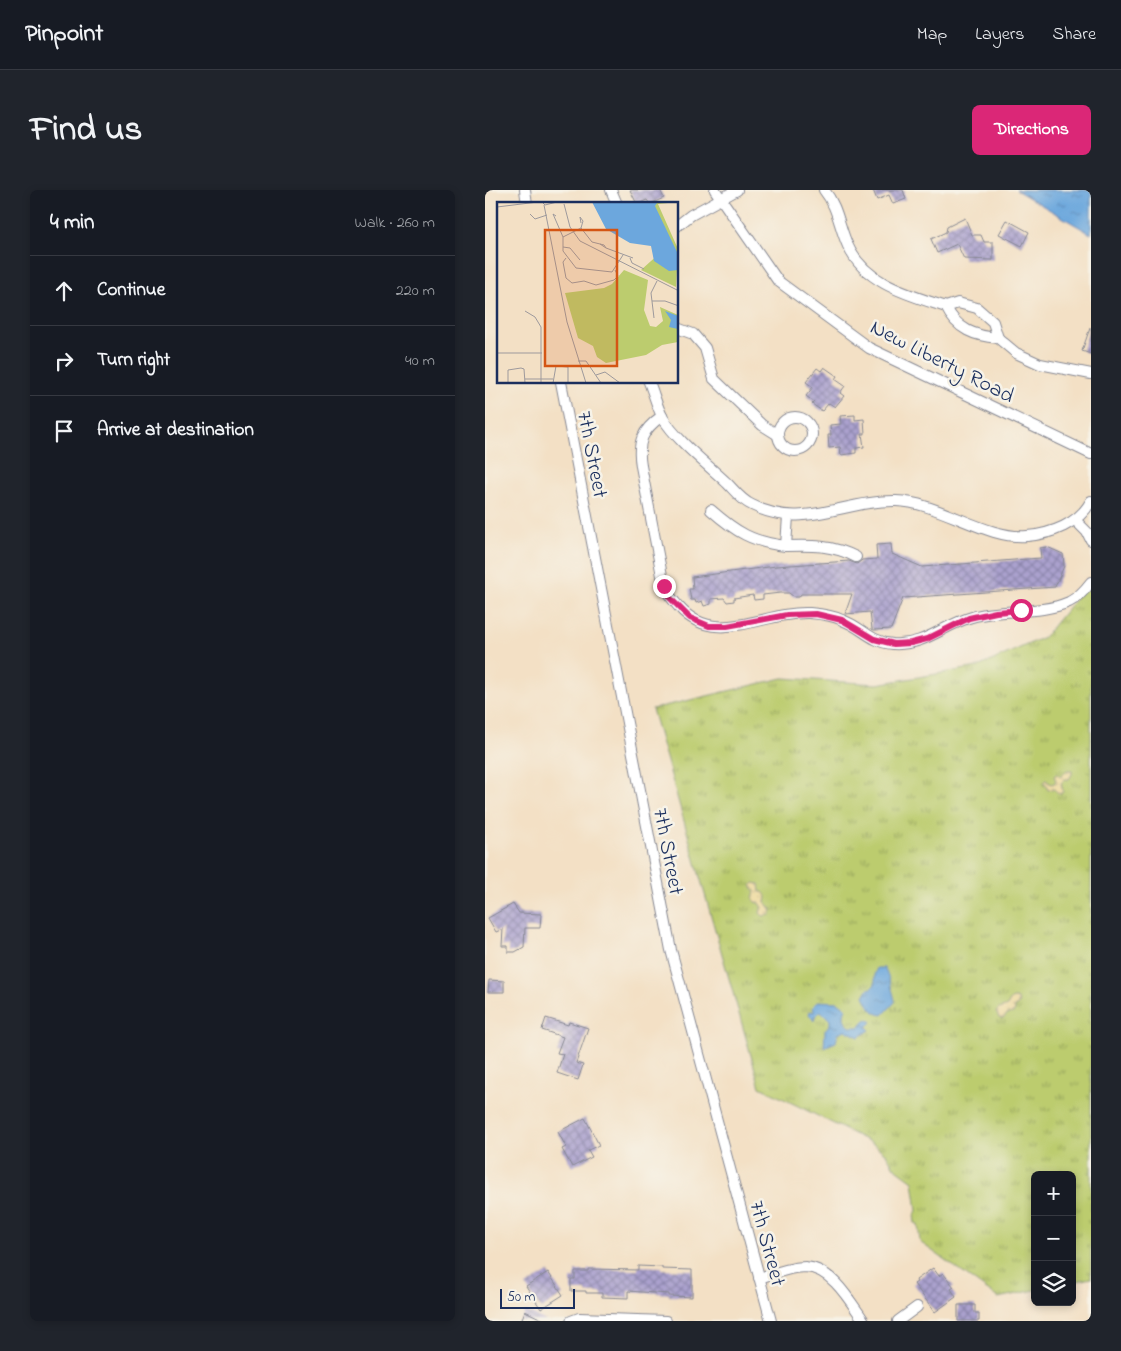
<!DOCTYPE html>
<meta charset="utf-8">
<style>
body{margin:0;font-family:"Indie Flower",sans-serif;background:#20242c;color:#f1f3f6}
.controls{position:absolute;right:15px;bottom:15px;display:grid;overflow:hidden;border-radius:8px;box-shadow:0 2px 8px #0003}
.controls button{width:45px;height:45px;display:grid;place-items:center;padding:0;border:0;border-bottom:1px solid #363941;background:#171b24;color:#f1f3f6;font:25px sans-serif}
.scale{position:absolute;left:15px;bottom:12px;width:75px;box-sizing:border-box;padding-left:5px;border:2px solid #1b2f5e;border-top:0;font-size:14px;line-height:18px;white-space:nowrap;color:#1b2f5e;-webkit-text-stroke:4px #f7f3e8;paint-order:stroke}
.stop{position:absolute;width:15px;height:15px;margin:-11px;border:4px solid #db2777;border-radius:50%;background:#fff}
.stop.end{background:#db2777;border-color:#fff;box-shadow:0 1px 5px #0008}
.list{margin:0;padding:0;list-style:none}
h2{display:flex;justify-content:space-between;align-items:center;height:65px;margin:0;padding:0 20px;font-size:21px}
h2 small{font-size:16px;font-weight:400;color:#9ea1a6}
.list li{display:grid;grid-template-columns:32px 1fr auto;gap:15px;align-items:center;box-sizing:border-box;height:70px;padding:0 20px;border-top:1px solid #363941}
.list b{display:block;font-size:19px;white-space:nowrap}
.list em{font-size:16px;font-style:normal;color:#9ea1a6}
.icon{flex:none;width:28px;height:28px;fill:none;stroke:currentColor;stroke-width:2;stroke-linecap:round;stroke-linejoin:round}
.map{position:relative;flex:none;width:606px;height:1131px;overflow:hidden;border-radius:8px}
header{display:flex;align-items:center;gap:30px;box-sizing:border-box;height:70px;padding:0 25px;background:#171b24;border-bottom:1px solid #363941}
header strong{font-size:24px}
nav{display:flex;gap:28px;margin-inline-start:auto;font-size:18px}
.intro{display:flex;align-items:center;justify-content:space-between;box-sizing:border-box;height:120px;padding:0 30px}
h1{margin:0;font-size:35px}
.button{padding:12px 22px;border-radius:8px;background:#db2777;color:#fff;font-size:18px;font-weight:700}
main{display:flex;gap:30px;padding:0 30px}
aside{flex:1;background:#171b24;border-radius:8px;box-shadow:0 2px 8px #0003}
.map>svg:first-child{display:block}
</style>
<header>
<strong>Pinpoint</strong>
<nav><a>Map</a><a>Layers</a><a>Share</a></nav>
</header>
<div class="intro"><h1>Find us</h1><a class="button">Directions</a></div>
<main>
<aside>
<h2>4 min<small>Walk · 260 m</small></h2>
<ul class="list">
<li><svg class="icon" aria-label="ahead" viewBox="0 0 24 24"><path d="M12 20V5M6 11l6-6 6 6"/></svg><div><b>Continue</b></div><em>220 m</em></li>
<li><svg class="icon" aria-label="right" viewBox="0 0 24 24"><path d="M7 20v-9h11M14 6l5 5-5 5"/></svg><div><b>Turn right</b></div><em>40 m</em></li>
<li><svg class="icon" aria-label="arrive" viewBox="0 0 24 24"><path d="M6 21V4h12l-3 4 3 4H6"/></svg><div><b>Arrive at destination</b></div></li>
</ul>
</aside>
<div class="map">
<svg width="606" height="1131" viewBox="0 0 606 1131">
<defs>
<pattern id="grass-tufts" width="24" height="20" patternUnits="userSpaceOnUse" patternTransform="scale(1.25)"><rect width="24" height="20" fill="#bccc6e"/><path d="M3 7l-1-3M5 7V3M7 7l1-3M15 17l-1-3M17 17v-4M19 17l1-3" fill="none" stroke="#98a65e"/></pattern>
<pattern id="sand-dots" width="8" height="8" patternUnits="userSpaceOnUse" patternTransform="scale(1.25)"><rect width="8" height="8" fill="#eeda9e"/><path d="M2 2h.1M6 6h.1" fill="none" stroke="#ccbb8a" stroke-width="1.8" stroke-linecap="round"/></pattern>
<pattern id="water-ripples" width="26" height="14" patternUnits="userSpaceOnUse" patternTransform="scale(1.25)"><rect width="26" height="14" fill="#6ca7dd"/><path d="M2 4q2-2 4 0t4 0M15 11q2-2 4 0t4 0" fill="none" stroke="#5888b6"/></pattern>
<pattern id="building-cross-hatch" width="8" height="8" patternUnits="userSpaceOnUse" patternTransform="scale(1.25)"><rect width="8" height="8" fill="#aba1ce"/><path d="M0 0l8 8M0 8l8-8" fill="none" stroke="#8a84aa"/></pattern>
</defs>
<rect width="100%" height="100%" fill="#f7f3e8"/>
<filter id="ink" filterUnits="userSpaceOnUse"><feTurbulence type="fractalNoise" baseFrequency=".02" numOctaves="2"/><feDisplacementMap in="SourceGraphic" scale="10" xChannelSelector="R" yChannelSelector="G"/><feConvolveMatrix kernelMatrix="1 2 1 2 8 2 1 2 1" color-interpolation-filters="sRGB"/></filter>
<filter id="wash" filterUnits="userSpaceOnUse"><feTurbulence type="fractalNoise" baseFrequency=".0096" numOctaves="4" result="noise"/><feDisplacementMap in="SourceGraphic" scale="20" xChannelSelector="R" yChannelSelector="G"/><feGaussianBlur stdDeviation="1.12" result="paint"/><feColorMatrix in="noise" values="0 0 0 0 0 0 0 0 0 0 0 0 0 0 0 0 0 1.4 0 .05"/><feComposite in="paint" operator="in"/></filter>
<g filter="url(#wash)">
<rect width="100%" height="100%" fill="#f3e0c5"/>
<!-- grass -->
<polygon fill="url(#grass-tufts)" stroke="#6c7e66" points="606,390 606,1088 587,1092 587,985 550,985 550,1100 513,1108 435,1052 433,1034 430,1033 429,1025 432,1021 428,991 409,977 401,964 387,953 275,897 167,519 298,488 392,494 493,477 559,447"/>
<!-- sand -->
<g fill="url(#sand-dots)" stroke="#84847e">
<polygon points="582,581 587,581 587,584 584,589 580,589 576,593 578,602 574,604 569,599 563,600 559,592 561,590 566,594 570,593 571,590 569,586 572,584 575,587"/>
<polygon points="269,693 274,694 275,702 278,702 282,707 281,712 287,720 285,725 278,726 275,723 277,716 275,713 270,712 268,709 270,701 266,696"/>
<polygon points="529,808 533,809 534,814 529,817 530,821 528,823 522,824 518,829 514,828 511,822 514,819 522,816 526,809"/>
</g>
<!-- water -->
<g fill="url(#water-ripples)" stroke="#446b9e">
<polygon points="531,0 606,0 606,44"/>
<path d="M392,778H399C402,782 410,807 410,812L398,825C386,824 384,815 379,806L383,799L387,798L390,794V783Z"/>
<path d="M333,811L353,812L361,818C357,827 359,831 365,837H375L380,830L383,829L387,832L382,837L385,840L374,847L360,840L353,843L351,852L339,857L340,840L345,834V830L336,821L330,826L329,831L324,824L325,821L329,822L328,817Z"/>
</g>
<g id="blocks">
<!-- building -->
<g fill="url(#building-cross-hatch)">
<polygon points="145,0 175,0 179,8 165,14 162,10 152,14"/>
<polygon points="388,0 418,0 421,9 408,14 404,5 392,10"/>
<polygon points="480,28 487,45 496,45 499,52 508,52 508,70 479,69 472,54 452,63 446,49 461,42 462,37"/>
<polygon points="522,30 544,42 537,56 514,44"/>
<polygon points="605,138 606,138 606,164 597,161"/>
<polygon points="339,177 352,186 350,189 360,196 355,203 359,206 350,217 344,213 337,221 327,214 329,212 321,206 328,197 321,192 332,178 336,181"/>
<polygon points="370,225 370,230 379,229 380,244 377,244 379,257 371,258 371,263 356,265 355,257 344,258 343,245 346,245 345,235 356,234 355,226"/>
<polygon points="406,354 407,364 437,377 556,368 555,358 562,357 578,364 579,376 570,397 418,408 406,439 389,440 387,439 385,422 360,424 367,404 316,404 314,407 309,407 304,403 295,403 278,405 278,409 269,410 268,405 249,408 249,411 242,412 239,408 226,409 226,414 219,416 217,411 211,413 210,410 206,410 204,399 208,399 207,387 291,376 364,371 372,374 377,370 392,369 391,355"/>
<polygon points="28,714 34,723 56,724 55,738 40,738 39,757 30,762 23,762 23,756 17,756 18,739 11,742 3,728"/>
<polygon points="4,790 19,791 19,802 3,802"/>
<polygon points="61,828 83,835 84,832 103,838 91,873 98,875 93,890 72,883 78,864 72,863 78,847 57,840"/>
<polygon points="100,928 114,955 103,960 107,967 87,977 77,959 81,957 73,942"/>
<polygon points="153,1076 177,1077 177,1079 207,1080 207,1107 184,1106 184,1104 143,1101 143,1108 117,1107 117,1103 101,1103 101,1101 86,1101 86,1089 90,1089 90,1081 103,1081 103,1079 153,1080"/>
<polygon points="448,1078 454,1086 458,1083 469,1097 466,1099 471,1107 450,1122 429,1094 432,1092 431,1090"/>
<polygon points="63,1082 78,1105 56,1119 41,1096"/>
<polygon points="473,1115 490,1115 490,1123 494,1123 494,1131 473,1131"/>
<polygon points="40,1121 61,1131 36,1131"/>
</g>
</g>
</g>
<g filter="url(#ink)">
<use href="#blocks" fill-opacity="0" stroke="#878892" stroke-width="1"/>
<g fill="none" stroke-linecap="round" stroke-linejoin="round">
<defs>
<g id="minor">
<polyline points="40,0 42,14"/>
<polyline points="126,0 132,14"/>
<polyline points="230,0 293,91 384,158 606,264"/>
<path d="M339,0C353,17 354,37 363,56C380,94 425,105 461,117L473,113L492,118L508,132L513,148C490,146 472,140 461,117"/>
<polyline points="192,36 206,25 252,0"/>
<polyline points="192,138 208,144 220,158 229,189 277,235 293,245"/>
<polyline points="513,148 531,163 555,174 606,184"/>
<polyline points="76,192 186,760 286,1131"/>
<path d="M164,192C169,204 172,217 178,228C190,249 223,275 242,293C249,300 257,311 267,315C316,341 360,310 411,311C454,312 502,350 542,346C566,344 594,334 606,311"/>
<path d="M177,226C157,240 152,252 156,276L179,396C183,405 188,410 194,417C230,458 279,421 324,423C335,424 347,425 357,430C377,437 385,452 408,454C440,456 458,435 487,427C518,418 554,425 584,412C594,407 600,400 606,392"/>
<circle cx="310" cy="244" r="17"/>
<path d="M226,320C251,342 267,352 301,356L303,326"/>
<polyline points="590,330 602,342 606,350"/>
<path d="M301,356C326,355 348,355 371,367"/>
<path d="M274,1088C288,1084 305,1077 320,1077C347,1078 365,1111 379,1131"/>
<polyline points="86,1131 94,1128 181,1131"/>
<polyline points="413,1131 432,1117"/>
</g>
</defs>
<!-- minor casing -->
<use href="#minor" stroke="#878892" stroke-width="12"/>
<!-- minor -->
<use href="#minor" stroke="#fff" stroke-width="10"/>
</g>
</g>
<g fill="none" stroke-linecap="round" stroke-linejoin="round" filter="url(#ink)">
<!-- route -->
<polyline stroke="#db2777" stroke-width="6" points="179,396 185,408 205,428 224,436 242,436 302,425 331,424 357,430 389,449 409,454 426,453 442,449 484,428 511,422 536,420"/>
</g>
<g text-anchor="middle" stroke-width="5" stroke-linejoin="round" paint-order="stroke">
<!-- street labels -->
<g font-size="22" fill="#1b2f5e" stroke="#f7f3e8">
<text transform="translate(458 170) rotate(27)" y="8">New Liberty Road</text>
<text transform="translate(109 264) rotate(79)" y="8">7th Street</text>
<text transform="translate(185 661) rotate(79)" y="8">7th Street</text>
<text transform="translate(284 1053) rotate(75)" y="8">7th Street</text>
</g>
</g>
<!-- overview -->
<g transform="translate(12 12)">
<rect width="181" height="181" fill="#f3e0c5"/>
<path d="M158,0H181L161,2L181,47L179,85L144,68L173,42L155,7ZM127,68L151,78L147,108L153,124L159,125L166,119L163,105L181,113V140L165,143L149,153L109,161L100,155L96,144L81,136L68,91L107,86L115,82Z" fill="#bccc6e"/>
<path d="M95,0H181L160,1L158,4L180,50L181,68L172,69L157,59L154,44L133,41L109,27ZM168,109L181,114V127L172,125L174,118Z" fill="#6ca7dd"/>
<path fill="none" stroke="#9d999c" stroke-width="1" d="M45,0L48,3L60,0M67,2L73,25L83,39L182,89M47,3L70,120L89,181M0,5L41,0M33,12L38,17L50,13M59,14L56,12L66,35V49L79,66L115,70L126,53M84,26L86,19L83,15L84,21M66,35L84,26L95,40L107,43L109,46L103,42M66,45L73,46L83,58M109,46L136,56M69,56L66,60L69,76L75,81L87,79L99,83L117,78L121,74L118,68M133,56L135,61L147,67M155,99H168L182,104M28,109L38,115L44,125V181M157,116L154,91L160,79M0,151H45M81,159H89L104,181M99,173L108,170L123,181M28,177H56M11,181V168L24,166L27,167L28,181M56,181L59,164L71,165V181"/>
<path fill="#d45514" fill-opacity="0.15" stroke="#d45514" stroke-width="2.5" d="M48,28H120V164H48Z"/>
<rect width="181" height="181" fill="none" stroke="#1b2f5e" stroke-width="2.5"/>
</g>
</svg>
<div class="controls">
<button>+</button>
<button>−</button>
<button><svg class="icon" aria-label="layers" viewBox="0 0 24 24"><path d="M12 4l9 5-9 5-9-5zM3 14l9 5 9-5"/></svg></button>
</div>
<div class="scale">50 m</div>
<div class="stop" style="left:536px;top:420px"></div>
<div class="stop end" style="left:179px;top:396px"></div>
</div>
</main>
